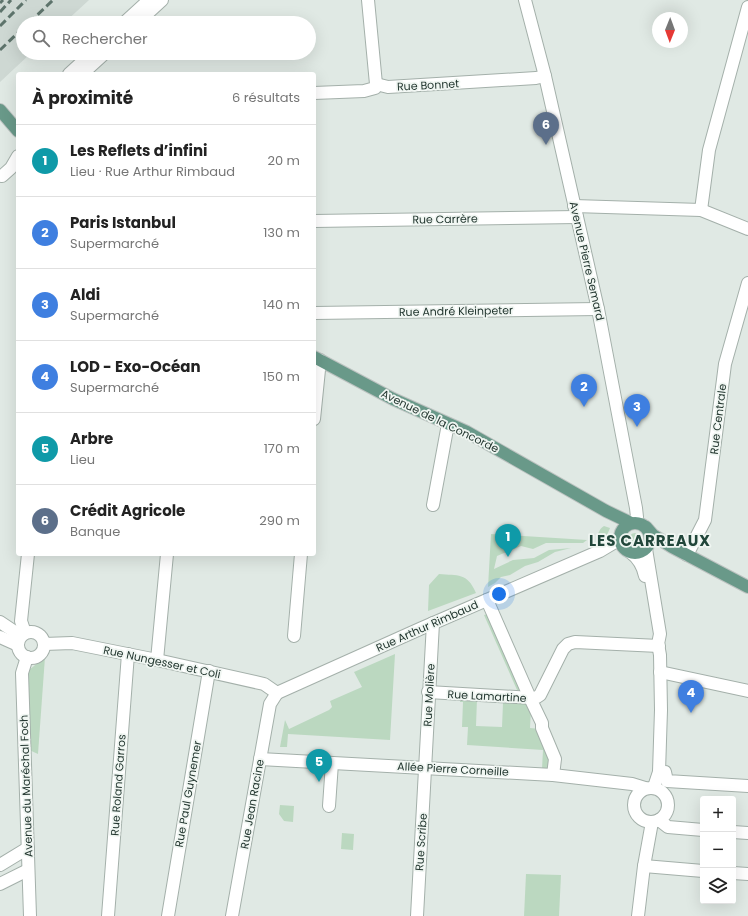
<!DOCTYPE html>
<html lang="fr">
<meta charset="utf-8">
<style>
body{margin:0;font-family:Poppins,sans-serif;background:#f2f2f2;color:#222}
.controls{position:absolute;right:12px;bottom:12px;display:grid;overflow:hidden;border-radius:4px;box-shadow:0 4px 16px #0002}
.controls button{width:36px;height:36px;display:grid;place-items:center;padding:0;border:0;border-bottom:1px solid #e0e0e0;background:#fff;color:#222;font:20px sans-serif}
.compass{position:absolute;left:652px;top:12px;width:36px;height:36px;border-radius:50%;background:#fff;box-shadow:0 4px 16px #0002;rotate:181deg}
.you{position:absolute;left:499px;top:594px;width:14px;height:14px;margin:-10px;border:3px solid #fff;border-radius:50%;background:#1a73e8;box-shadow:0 0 0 6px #1a73e833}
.badge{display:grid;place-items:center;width:26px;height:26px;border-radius:50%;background:#0f766e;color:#fff;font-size:13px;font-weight:700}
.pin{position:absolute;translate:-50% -33px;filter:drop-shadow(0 1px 2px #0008)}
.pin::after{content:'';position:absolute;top:21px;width:14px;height:12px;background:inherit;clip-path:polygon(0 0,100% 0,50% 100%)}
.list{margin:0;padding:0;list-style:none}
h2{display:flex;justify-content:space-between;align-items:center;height:52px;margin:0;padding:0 16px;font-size:17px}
h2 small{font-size:13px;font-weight:400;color:#767676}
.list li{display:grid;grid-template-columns:26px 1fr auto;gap:12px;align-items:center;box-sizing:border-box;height:72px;padding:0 16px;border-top:1px solid #e0e0e0}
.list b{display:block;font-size:15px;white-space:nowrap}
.list p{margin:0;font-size:13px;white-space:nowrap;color:#767676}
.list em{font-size:13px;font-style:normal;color:#767676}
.icon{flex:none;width:22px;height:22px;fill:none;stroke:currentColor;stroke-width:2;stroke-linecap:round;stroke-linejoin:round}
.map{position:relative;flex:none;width:748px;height:916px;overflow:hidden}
.search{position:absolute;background:#fff;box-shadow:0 4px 16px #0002;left:16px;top:16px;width:300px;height:44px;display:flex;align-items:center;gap:10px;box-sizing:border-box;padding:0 14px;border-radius:22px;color:#767676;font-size:15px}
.panel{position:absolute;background:#fff;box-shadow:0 4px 16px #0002;left:16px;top:72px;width:300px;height:484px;border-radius:4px}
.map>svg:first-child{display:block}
</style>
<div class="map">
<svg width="748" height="916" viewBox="0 0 748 916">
<rect width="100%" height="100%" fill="#e0e9e4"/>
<!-- built -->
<polygon fill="#ced8d3" points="0,0 89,0 64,23 23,23 23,53 31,53 0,82"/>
<!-- green -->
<g fill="#bbd8c0">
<path d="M604,526L610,528C608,534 603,543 597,538C598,533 600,528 604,526Z"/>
<circle cx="635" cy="539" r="6"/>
<polygon points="491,534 587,540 583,543 546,543 533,549 521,546 497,556 494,569 513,560 534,558 549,550 571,548 555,552 538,562 525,566 510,575 501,577 495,583 488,587"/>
<path d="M439,574C458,576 467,572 476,593L428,611L429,585Z"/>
<polygon points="488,614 521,690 517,690 484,615"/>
<polygon points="395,654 390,740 288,734 287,747 280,747 285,720 289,729 329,710 332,707 330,701 362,687 354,672"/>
<polygon points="45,657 38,754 27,749 26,700 29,670"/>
<polygon points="460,699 477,699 476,726 502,727 503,703 528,704 531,710 530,728 540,729 551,756 550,769 542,769 543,750 467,745 468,727 462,727 463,702 460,702"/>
<polygon points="280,805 294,806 293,822 284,821 279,814"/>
<polygon points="342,833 354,834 353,850 341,849"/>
<polygon points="526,874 561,875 559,916 524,916"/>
</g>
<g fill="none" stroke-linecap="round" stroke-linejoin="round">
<defs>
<g id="minor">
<polyline points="368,0 376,84"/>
<polyline points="525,0 545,76 598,309 636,508 637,517 633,523"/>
<polyline points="124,23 149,0"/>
<polyline points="137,23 162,0"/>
<polyline points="69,74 92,53"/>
<polyline points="82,74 105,53"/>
<polyline points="376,84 388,87 536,78 545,76"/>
<polyline points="314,93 364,91 375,88 376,84"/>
<polyline points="2,176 11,168 18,156"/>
<polyline points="574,206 701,210 748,229"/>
<polyline points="701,210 709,150 748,7"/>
<polyline points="314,221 577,217"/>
<polyline points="314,313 598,309"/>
<polyline points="314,419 320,360"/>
<polyline points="433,505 448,424"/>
<polyline points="646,549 660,634 658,644 660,655 661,710 659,772 654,787"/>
<path d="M630,552C638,558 643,566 645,576"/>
<polyline points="687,555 705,520 725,364 748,283"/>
<polyline points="487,600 530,698 542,723 542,728 555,759 553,775"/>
<polyline points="0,622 21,636"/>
<circle cx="31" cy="645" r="13"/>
<polyline points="25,633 21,621 28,554"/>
<polyline points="294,636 301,554"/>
<polyline points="0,637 18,645"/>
<polyline points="44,644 72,643 157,660 264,684 277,693"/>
<polyline points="27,657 22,673 30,916"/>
<polyline points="157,660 167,554"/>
<polyline points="660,672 748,691"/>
<polyline points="428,692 533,698 537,697 540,695 563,649 568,644 575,642 659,646"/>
<polyline points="277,693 422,628 600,551 620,539"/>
<polyline points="260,759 553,775 632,784 645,788"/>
<polyline points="659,772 665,772 667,781 748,786"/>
<circle cx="651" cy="805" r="17"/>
<polyline points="329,806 332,763"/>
<polyline points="659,820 668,827 703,830"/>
<polyline points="733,832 748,833"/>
<polyline points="0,865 28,848"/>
<polyline points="644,866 703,871"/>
<polyline points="733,873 748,874"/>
<polyline points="0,884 28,870"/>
<polyline points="108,916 128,654"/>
<polyline points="168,916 209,671"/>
<polyline points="232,916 270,704 277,693"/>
<polyline points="417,916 433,623"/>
<polyline points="638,916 644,866 652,822"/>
</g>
<g id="major">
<polyline points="0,110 18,131"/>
<polyline points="314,357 393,399 467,432 606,511 631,523"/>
<circle cx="635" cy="538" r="15"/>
<polyline points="646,527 653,535 672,547 748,587"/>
</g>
</defs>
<!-- minor casing -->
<use href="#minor" stroke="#a4b0aa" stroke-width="14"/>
<!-- major casing -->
<use href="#major" stroke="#bdc3c1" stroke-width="14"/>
<!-- minor -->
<use href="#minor" stroke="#fff" stroke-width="12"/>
<!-- major -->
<use href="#major" stroke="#699989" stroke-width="12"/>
<!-- rail -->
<g stroke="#5d736b" stroke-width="3" stroke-dasharray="8 4" stroke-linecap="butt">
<polyline points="0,3 3,0"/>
<polyline points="0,12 11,0"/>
<polyline points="29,23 53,0"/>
<polyline points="0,26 26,0"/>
<polyline points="0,50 23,28"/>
</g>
</g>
<g text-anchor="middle" stroke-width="3.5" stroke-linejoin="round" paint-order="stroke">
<!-- street labels -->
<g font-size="11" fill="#233730" stroke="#f0f6f2">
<text transform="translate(428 85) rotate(-3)" y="4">Rue Bonnet</text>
<text transform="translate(445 219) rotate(-1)" y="4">Rue Carrère</text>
<text transform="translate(587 261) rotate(77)" y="4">Avenue Pierre Semard</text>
<text transform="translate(456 311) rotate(-1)" y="4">Rue André Kleinpeter</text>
<text transform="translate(718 419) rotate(-83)" y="4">Rue Centrale</text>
<text transform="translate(440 421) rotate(26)" y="4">Avenue de la Concorde</text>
<text transform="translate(427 626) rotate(-24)" y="4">Rue Arthur Rimbaud</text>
<text transform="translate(162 662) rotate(12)" y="4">Rue Nungesser et Coli</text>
<text transform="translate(429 695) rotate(-87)" y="4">Rue Molière</text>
<text transform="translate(487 696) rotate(3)" y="4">Rue Lamartine</text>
<text transform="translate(453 769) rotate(3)" y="4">Allée Pierre Corneille</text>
<text transform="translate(118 785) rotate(-86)" y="4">Rue Roland Garros</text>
<text transform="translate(26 786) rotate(-92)" y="4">Avenue du Maréchal Foch</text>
<text transform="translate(188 794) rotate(-80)" y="4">Rue Paul Guynemer</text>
<text transform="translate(252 804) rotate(-80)" y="4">Rue Jean Racine</text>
<text transform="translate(421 842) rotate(-86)" y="4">Rue Scribe</text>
</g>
<!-- district labels -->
<g font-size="15" font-weight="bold" letter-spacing="1" fill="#21463a" stroke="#f0f6f2">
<text x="650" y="546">LES CARREAUX</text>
</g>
</g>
</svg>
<div class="controls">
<button>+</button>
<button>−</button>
<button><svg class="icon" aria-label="layers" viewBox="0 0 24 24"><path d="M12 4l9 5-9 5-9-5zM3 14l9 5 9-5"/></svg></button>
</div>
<svg class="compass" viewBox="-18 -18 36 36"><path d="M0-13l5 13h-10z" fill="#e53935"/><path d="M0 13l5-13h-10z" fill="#767676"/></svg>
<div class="you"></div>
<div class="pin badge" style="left:508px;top:557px;background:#0f9aa8">1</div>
<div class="pin badge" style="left:584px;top:407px;background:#3f7fe0">2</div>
<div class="pin badge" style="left:637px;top:427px;background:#3f7fe0">3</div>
<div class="pin badge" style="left:691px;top:713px;background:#3f7fe0">4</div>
<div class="pin badge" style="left:319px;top:782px;background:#0f9aa8">5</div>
<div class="pin badge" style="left:546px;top:145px;background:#5c6f8a">6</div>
<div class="search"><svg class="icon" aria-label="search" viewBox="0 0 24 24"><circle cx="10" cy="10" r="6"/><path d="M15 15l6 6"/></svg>Rechercher</div>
<section class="panel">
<h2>À proximité<small>6 résultats</small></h2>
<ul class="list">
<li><span class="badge" style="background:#0f9aa8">1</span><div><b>Les Reflets d’infini</b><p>Lieu · Rue Arthur Rimbaud</p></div><em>20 m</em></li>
<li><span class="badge" style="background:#3f7fe0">2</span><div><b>Paris Istanbul</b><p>Supermarché</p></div><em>130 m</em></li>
<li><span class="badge" style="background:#3f7fe0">3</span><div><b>Aldi</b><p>Supermarché</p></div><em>140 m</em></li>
<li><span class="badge" style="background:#3f7fe0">4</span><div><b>LOD - Exo-Océan</b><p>Supermarché</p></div><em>150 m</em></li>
<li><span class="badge" style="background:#0f9aa8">5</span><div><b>Arbre</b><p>Lieu</p></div><em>170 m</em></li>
<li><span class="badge" style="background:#5c6f8a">6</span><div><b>Crédit Agricole</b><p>Banque</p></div><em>290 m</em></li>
</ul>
</section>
</div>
